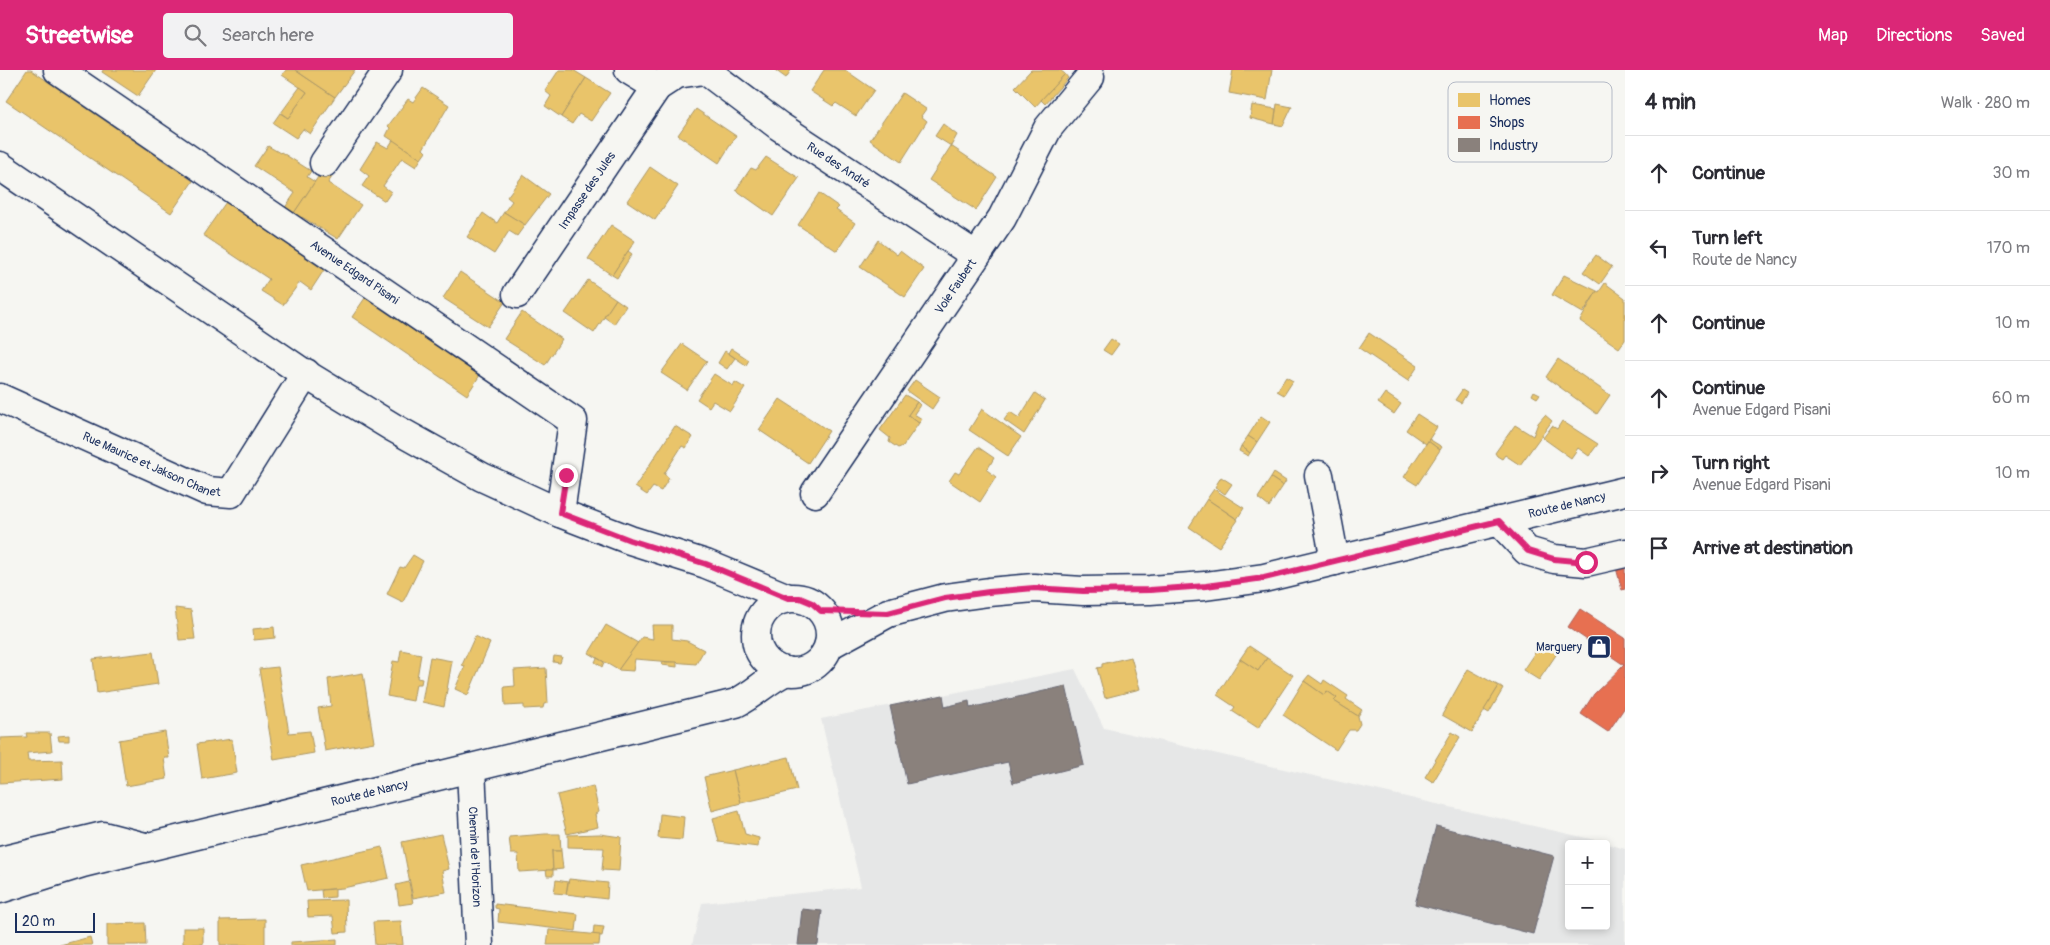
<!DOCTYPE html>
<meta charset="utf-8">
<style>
body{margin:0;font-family:Pangolin,sans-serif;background:#f2f2f3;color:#2b2b33}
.controls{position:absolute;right:15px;bottom:15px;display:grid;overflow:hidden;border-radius:5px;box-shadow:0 2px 8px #0003}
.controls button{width:45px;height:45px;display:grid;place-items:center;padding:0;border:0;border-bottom:1px solid #e1e1e2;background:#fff;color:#2b2b33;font:25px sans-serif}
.scale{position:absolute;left:15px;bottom:12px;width:80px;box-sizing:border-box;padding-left:5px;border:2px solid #1b2f5e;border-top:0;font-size:14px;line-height:18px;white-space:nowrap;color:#1b2f5e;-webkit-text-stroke:4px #f6f6f2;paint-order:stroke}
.stop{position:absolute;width:15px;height:15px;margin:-11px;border:4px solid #db2777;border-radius:50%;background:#fff}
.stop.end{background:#db2777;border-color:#fff;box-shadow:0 1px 5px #0008}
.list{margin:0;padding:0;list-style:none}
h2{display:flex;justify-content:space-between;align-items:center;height:65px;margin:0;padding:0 20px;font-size:21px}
h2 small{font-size:16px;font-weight:400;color:#7c7c81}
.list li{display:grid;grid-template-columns:32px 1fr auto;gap:15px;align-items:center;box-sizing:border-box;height:75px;padding:0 20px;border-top:1px solid #e1e1e2}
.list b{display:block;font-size:19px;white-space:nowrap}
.list p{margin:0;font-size:16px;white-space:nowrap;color:#7c7c81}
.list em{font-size:16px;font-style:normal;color:#7c7c81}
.icon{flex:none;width:28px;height:28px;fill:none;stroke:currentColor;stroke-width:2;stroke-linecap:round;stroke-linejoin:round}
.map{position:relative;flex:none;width:1625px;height:875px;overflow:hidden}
header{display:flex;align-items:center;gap:30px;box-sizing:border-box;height:70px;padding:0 25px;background:#db2777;color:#fff}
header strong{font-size:24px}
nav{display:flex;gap:28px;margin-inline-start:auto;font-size:18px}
.search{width:350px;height:45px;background:#f2f2f3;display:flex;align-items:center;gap:12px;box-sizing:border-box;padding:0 18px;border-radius:5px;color:#7c7c81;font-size:19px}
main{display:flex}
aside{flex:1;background:#fff}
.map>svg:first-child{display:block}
</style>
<header>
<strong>Streetwise</strong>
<div class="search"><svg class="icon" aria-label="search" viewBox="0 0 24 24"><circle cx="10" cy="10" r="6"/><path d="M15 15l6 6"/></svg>Search here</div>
<nav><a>Map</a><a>Directions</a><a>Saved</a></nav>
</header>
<main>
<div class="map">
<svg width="1625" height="875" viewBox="0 0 1625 875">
<rect width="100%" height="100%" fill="#f6f6f2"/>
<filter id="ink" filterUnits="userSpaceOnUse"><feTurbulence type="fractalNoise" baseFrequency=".02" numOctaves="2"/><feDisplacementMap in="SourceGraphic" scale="10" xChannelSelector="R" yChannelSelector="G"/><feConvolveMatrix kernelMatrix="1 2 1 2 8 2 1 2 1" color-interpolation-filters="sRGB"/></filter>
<g filter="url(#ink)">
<!-- built -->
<path fill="#e6e7e7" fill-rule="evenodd" d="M1075,599L1104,658L1595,770L1625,779V875H692L702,833L861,817L821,649ZM1569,774H1606V856H1569Z"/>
<!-- homes -->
<g fill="#e9c46a" stroke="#ab9766">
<polygon points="27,0 31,0 193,111 171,143 6,31"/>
<polygon points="103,0 156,0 138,26 102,2"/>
<polygon points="286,0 295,0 335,27 310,64 303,59 296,68 273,53 280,43 288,48 307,22 282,5"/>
<polygon points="295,0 355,0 335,27"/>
<polygon points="559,0 573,0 586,8 561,47 545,36 551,26 545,21"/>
<polygon points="775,0 791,0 786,8"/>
<polygon points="824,0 845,0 874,20 856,46 836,33 833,36 810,21"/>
<polygon points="1031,0 1060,0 1065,4 1035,37 1015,17"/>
<polygon points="1233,0 1272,0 1267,30 1229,23"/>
<polygon points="1065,4 1068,8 1045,34 1041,30"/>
<polygon points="586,8 610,23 591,51 579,44 572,54 561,47"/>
<polygon points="300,17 307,22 288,48 281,43"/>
<polygon points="423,18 449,35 423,79 426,82 421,89 386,66 390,58 388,56 408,29 413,32"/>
<polygon points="902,23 926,39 921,46 927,51 901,92 870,70"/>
<polygon points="1277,34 1292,37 1283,56 1274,54"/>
<polygon points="1252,35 1276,39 1274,54 1250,48"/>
<polygon points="696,39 736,66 719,93 678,65"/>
<polygon points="943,54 957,65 951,76 935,66"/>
<polygon points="393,70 421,89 416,97 402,88 383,116 391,122 385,131 362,116 369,106 360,99 377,72 388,78"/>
<polygon points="268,76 280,83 281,82 311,101 307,107 315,112 290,149 282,142 295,123 254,96"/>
<polygon points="951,76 997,107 976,140 929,110"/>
<polygon points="766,87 799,108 773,146 736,120 751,98 756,100"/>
<polygon points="650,97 678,116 655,150 627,131"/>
<polygon points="322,101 332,107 328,113 361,135 338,169 302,147 300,149 290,149"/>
<polygon points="523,105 549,124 525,155 504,142 512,131 507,127"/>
<polygon points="819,123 839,137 836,140 855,153 837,181 798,155"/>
<polygon points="226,132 324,200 311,220 300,212 283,235 261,221 269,209 203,165"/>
<polygon points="504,142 525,155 517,166 509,161 494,184 467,167 483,143 497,153"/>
<polygon points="611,155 635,171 612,205 588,189"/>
<polygon points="878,170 897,185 900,181 924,199 905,227 860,197"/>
<polygon points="628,181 632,184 617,208 612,205"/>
<polygon points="1596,185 1612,197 1600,214 1583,202"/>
<polygon points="460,202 505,232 488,257 443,228"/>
<polygon points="1564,205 1597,221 1583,243 1552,225"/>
<polygon points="588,210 616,229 594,263 565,243"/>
<polygon points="1605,213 1625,228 1625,270 1619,278 1580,251 1597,221 1599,222"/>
<polygon points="365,228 480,305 467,325 352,247"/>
<polygon points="616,229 626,236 614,254 604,247"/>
<polygon points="522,242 562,269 545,295 504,269"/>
<polygon points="1369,263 1418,296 1408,311 1359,278"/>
<polygon points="1111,269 1119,274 1111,285 1103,280"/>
<polygon points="682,274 707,291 687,320 661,303"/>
<polygon points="731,278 749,290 746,295 728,283"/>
<polygon points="725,281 735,288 727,299 718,293"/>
<polygon points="1558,289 1610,325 1597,344 1546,307"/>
<polygon points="714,304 733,316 735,312 745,318 730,341 713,331 709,337 697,329"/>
<polygon points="1286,307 1293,311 1284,325 1277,321"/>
<polygon points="915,310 940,327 932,339 907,321"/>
<polygon points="1462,320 1467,323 1461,333 1455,330"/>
<polygon points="1534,321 1540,324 1537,328 1532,325"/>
<polygon points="1035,323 1045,330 1024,364 1004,350 1010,342 1019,348"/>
<polygon points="1385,323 1401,334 1394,344 1378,333"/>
<polygon points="905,325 917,332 908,345 919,353 903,376 898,378 889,372 890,368 880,360"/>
<polygon points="780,329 829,361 808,393 759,360"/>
<polygon points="917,332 920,335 914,344 922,349 919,353 908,345"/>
<polygon points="982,339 1021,367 1008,386 969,360"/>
<polygon points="1417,344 1437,357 1426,374 1406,360"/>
<polygon points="1545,345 1552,351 1520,395 1505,385 1502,389 1497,386 1495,383 1515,355 1533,366 1538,353"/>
<polygon points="1261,346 1270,352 1257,372 1248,366"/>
<polygon points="1562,351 1598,374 1589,386 1578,378 1571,388 1543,368 1552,356 1557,359"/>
<polygon points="675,356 693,367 686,378 682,376 664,404 669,408 661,421 653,417 647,425 635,417"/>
<polygon points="1248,366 1257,372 1250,383 1241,376"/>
<polygon points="1429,369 1442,377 1440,380 1428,371"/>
<polygon points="1428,371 1440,380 1417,415 1404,407"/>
<polygon points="1241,376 1250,383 1248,386 1239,381"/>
<polygon points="978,377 994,388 987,400 996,407 980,432 949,411 955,402 959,404"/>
<polygon points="1274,403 1286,411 1283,416 1271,408"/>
<polygon points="1221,407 1232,414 1225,424 1215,417"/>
<polygon points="1271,408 1283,416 1269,437 1258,428"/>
<polygon points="1214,419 1244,438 1237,449 1207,429"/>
<polygon points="1207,429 1238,450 1219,477 1189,457"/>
<polygon points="413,485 423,491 403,532 387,524 400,497 404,498"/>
<polygon points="175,538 191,540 195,569 179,570"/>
<polygon points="606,555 638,573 618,600 589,583"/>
<polygon points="652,555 672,555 672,569 687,571 704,580 696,594 635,589 633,601 618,600 642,567 653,569"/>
<polygon points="274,557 275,568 254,570 253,559"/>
<polygon points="475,566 490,573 468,625 455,619 465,596 462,595"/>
<polygon points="1542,572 1558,582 1539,610 1523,600"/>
<polygon points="1249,576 1267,588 1258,601 1240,589"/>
<polygon points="401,580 421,584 417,608 422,609 421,614 416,614 413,631 387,626 393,591 399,592"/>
<polygon points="153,582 158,614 97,623 93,589"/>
<polygon points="554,586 562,587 560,593 553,592"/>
<polygon points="430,587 452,591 444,637 422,632"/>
<polygon points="1131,587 1140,619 1105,628 1097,598 1102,597 1102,594"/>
<polygon points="597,588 604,592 602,597 595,592"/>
<polygon points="1267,588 1293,605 1258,658 1232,641 1235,637 1217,625 1240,589 1258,601"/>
<polygon points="662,592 677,592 677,597 662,595"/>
<polygon points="278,597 289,663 310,661 314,683 274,690 259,599"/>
<polygon points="546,598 548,633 544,634 543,638 524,639 524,635 505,636 504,617 515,616 514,600"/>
<polygon points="1468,599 1499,616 1472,662 1442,645"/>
<polygon points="363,603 374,672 325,681 318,638 331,636 328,609"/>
<polygon points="1309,605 1322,614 1324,610 1348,626 1346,629 1362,640 1358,646 1334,631 1337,628 1327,621 1324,625 1304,611"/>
<polygon points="1304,611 1324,625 1327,621 1337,628 1334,631 1358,646 1360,654 1356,660 1349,660 1336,680 1283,645"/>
<polygon points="1499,616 1503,619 1489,643 1484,640"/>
<polygon points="165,662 169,688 164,688 167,709 126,716 119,670"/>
<polygon points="1452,662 1460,667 1433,712 1425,707"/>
<polygon points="26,663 50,663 52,681 27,683 28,691 62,690 63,709 0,713 0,668 27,667"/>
<polygon points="69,665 69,671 59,671 58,666"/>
<polygon points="232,669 237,703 202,709 197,674"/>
<polygon points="789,687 797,720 741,733 733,700"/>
<polygon points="733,700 741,733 712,741 704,707"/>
<polygon points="593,716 599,742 595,744 598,757 567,764 557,725"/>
<polygon points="739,741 745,764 759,768 758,777 719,772 713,748"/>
<polygon points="660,744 684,747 682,770 658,768"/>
<polygon points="441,764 449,799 442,801 446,822 413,828 402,772"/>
<polygon points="545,764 560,764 561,781 552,781 553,800 519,802 518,784 511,784 509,767"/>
<polygon points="600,764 621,767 619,801 602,800 604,778 568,777 568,765"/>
<polygon points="382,777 389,808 343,818 307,821 301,795"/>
<polygon points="552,781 561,781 563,799 553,800"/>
<polygon points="546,800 553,800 553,806 547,806"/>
<polygon points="569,809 608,813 607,829 566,824"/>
<polygon points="556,810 568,812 566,824 554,823"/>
<polygon points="409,812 413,833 399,835 396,815"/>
<polygon points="335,819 335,827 322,828 321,820"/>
<polygon points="346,830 347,862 335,863 333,846 308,847 307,831"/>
<polygon points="495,834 578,844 576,861 498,852 499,839 495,838"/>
<polygon points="265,849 265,875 220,875 220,850"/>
<polygon points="401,851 403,875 375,875 373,852"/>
<polygon points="145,853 146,875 107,875 107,854"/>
<polygon points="594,856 604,857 602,866 593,865"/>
<rect x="183" y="858" width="20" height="16"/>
<polygon points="549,860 600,865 599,875 547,875"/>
<polygon points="90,867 92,875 60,875"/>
<polygon points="337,869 337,875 291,875 291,872"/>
</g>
<!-- shops -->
<g fill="#e76f51" stroke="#aa5c55">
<polygon points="1625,480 1625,519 1622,520 1612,483"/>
<polygon points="1580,539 1625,568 1625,637 1608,662 1581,644 1594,624 1624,595 1568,557"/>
</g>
<!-- industry -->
<g fill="#8a817c" stroke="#696873">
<polygon points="1066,616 1084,695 1013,713 1008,692 907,714 890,636 943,625 945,637 969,631 970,638"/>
<polygon points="1436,756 1554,786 1533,864 1415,834"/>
<polygon points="802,839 822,841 818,875 798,875"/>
</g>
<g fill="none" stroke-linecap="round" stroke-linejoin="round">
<defs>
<g id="minor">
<path id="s1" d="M58,0L573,351L560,443"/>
<polyline points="629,0 657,17 677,4 704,0"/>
<path id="s2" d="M705,0L779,56L975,185"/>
<polyline points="324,93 388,0"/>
<path id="s3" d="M517,224L657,17"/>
<path id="s4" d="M0,328L207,421L231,423L306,303"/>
<polyline points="1319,405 1335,491"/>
<path id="s5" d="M815,423L1002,148L1048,58L1090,7"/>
<polyline points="1499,451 1527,481 1554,489 1586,492 1625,483"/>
<path id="s6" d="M471,698L479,875"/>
<polyline points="0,791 103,766 145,777"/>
</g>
<g id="major">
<polyline points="0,96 302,302 394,358 482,407 560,443 630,470 706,494 788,528"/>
<circle cx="793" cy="565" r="37"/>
<path id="s7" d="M829,575L888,543L945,528L989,522L1034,518L1083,521L1150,520L1205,516L1264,508L1625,421"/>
<path id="s8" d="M0,819L83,793L736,633C754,624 767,610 786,601"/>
</g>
</defs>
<!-- minor casing -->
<use href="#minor" stroke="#1b2f5e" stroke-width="31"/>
<!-- major casing -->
<use href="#major" stroke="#1b2f5e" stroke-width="31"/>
<!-- minor -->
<use href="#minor" stroke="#f6f6f2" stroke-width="28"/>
<!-- major -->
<use href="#major" stroke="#f6f6f2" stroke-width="28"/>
</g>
</g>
<g fill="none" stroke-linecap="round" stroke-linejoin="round" filter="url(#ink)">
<!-- route -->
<polyline stroke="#db2777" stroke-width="6" points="566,405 560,443 630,470 706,494 788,528 800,528 812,533 821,541 888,543 945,528 989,522 1034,518 1083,521 1150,520 1206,516 1264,508 1499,451 1528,481 1554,489 1586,492"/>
</g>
<!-- icons -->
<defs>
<symbol id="shop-square" viewBox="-11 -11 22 22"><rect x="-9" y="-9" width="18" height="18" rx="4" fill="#1b2f5e" stroke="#f6f6f2"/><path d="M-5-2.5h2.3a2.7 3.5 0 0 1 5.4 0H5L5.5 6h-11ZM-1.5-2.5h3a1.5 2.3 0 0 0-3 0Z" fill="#fff"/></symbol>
</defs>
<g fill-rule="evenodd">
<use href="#shop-square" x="1585" y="563" width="28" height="28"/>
</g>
<g text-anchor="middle" stroke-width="5" stroke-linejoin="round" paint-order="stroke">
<!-- street labels -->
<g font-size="12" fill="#1b2f5e" stroke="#f6f6f2">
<text dy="4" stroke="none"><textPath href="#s2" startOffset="164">Rue des André</textPath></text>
<text dy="4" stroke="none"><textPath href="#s3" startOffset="125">Impasse des Jules</textPath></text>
<text dy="4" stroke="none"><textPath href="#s1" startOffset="359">Avenue Edgard Pisani</textPath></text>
<text dy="4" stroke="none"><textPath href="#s5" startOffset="250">Voie Faubert</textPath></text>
<text dy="4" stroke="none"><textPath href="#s4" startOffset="166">Rue Maurice et Jakson Chanet</textPath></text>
<text dy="4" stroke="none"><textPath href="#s7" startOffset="758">Route de Nancy</textPath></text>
<text dy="4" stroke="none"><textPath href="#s8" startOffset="382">Route de Nancy</textPath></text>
<text dy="4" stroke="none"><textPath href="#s6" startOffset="89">Chemin de l'Horizon</textPath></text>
</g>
<!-- poi labels -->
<g font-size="12" fill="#1b2f5e" stroke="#f6f6f2" text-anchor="end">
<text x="1582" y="581">Marguery</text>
</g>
</g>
<!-- legend -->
<rect x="1448" y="12" width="164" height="80" rx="8" fill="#f6f6f2" stroke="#b4bac6" stroke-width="1"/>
<rect x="1458" y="23" width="22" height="14" fill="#e9c46a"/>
<rect x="1458" y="46" width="22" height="13" fill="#e76f51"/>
<rect x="1458" y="68" width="22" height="14" fill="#8a817c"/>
<g font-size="14" fill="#1b2f5e">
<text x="1489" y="35">Homes</text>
<text x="1489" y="57">Shops</text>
<text x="1489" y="80">Industry</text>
</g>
</svg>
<div class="controls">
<button>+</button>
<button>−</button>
</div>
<div class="scale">20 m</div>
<div class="stop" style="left:1586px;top:492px"></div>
<div class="stop end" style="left:566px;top:405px"></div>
</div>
<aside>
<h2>4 min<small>Walk · 280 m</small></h2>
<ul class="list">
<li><svg class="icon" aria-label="ahead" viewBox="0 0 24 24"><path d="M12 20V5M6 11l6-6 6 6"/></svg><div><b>Continue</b></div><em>30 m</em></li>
<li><svg class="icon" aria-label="left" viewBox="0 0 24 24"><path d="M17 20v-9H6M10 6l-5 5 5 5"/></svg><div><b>Turn left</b><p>Route de Nancy</p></div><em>170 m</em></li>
<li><svg class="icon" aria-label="ahead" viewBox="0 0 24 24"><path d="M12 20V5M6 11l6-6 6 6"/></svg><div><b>Continue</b></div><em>10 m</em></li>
<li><svg class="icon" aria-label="ahead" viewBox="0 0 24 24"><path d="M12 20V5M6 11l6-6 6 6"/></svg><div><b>Continue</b><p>Avenue Edgard Pisani</p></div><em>60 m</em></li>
<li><svg class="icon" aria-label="right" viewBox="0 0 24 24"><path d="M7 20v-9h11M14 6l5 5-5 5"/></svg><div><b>Turn right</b><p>Avenue Edgard Pisani</p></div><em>10 m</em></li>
<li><svg class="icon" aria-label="arrive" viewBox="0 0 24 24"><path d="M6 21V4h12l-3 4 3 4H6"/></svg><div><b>Arrive at destination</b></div></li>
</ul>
</aside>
</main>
